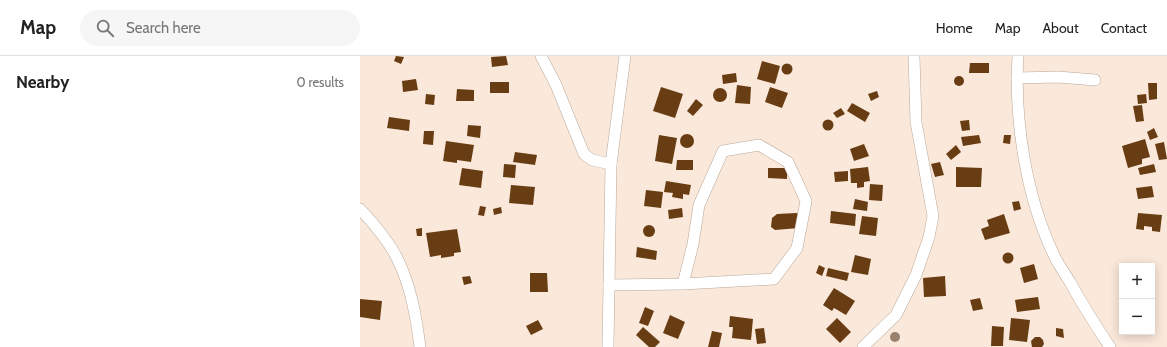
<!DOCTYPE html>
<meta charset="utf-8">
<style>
body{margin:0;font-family:Cabin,sans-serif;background:#f6f6f6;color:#222}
.controls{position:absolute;right:12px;bottom:12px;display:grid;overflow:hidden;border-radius:0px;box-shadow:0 2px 10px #0003}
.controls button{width:36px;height:36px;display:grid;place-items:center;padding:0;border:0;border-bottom:1px solid #e0e0e0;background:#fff;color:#222;font:20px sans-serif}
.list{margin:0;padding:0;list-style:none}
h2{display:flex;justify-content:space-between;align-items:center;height:52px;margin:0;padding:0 16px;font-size:17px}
h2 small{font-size:13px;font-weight:400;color:#767676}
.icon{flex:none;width:22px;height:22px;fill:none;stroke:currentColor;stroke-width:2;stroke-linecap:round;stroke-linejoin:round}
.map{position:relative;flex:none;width:807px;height:291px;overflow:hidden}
header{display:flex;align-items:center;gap:24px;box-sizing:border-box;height:56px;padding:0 20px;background:#fff;border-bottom:1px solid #e0e0e0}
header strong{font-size:19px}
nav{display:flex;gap:22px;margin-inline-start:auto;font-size:14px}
.search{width:280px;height:36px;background:#f6f6f6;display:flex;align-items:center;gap:10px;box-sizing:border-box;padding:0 14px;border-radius:22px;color:#767676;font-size:15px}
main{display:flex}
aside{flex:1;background:#fff}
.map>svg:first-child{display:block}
</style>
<header>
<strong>Map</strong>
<div class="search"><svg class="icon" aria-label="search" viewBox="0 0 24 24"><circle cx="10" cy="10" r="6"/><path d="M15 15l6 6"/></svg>Search here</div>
<nav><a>Home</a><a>Map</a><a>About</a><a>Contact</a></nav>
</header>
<main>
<aside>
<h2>Nearby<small>0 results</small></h2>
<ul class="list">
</ul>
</aside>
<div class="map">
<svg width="807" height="291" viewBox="0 0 807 291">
<rect width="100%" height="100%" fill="#fae8da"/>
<!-- building -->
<g fill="#693d13">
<polygon points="36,0 44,1 41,8 34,5"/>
<polygon points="146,0 148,9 132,11 131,1"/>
<polygon points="402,5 420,10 415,28 397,23"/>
<polygon points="610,7 629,7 629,17 609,17"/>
<circle cx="427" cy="13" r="5.5"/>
<polygon points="376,17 377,26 363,28 362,19"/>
<circle cx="599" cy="25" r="5"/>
<polygon points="56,23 58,34 43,36 42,25"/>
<rect x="130" y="26" width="19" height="11"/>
<polygon points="788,27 797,27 797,43 789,44"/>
<polygon points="377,29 391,31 390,48 375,47"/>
<polygon points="301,31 323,38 315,62 293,55"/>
<polygon points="410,31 428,37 422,52 405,46"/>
<circle cx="360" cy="39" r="7"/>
<polygon points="97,33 114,34 114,45 96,45"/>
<polygon points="517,35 519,41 511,45 508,38"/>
<polygon points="66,38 75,39 74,49 65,48"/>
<polygon points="786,38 787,47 778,48 777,39"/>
<polygon points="336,43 343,49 333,60 327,55"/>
<polygon points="492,47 510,57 505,66 487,55"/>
<polygon points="782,49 784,65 776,66 773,50"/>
<polygon points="481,52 485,58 477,62 473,57"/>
<polygon points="29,61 50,64 49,75 27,72"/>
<circle cx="468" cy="69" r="5.5"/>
<polygon points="609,64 610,74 602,75 600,65"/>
<polygon points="108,69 121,70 120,82 107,80"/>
<polygon points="794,72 798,81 790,84 787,76"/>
<polygon points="64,75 74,75 73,89 63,88"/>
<circle cx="327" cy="85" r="7"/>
<polygon points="299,79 317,82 312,108 295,105"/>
<polygon points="619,79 621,87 603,90 601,81"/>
<polygon points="644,79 651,79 650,88 643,87"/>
<polygon points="785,83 790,101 782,103 782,108 768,112 762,90"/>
<polygon points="86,85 114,89 111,106 97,104 97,107 83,105"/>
<polygon points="804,86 807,103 799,104 795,88"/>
<polygon points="504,88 509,100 494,105 490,93"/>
<polygon points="596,89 601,96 591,104 586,98"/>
<polygon points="155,96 177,99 175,109 153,106"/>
<polygon points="317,104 333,104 333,114 316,114"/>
<polygon points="580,106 584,119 575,121 571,108"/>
<polygon points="144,108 156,109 155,122 143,121"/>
<polygon points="794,108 796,116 780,119 778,112"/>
<polygon points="508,111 510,125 504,126 504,131 497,132 497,127 491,127 490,113"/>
<polygon points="596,111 622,112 621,131 596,131"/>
<polygon points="102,112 123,115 121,132 99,129"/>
<polygon points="408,112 427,112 427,123 408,122"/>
<polygon points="488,115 488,125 475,126 474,116"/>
<polygon points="306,125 331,129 329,139 323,138 323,143 312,141 313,137 304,136"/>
<polygon points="510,128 523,129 522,145 509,144"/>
<polygon points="151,129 175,131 173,149 149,147"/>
<polygon points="792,130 794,141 778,143 776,132"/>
<polygon points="286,134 303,136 301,152 284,150"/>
<polygon points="495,143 508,146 507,155 493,153"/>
<polygon points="659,145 661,153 654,155 652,146"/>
<polygon points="120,150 126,151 124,160 118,159"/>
<polygon points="141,151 142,157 134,159 133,153"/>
<polygon points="322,152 323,161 309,163 308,154"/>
<polygon points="471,155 496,158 495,170 470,167"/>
<polygon points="436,157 440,158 439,172 415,174 411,171 412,162 417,158"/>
<polygon points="778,157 802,159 800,176 792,175 792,171 784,170 784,174 776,173"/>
<polygon points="644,158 650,177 625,184 621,173 629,170 627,164"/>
<polygon points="502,160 518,162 516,180 499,178"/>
<circle cx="289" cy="175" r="6"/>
<polygon points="62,172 62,180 57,180 56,173"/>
<polygon points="97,173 101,196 94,197 94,200 81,202 81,199 70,201 66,177"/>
<polygon points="277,191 297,195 296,204 276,201"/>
<circle cx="648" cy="202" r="5.5"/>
<polygon points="495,199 511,203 508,219 491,216"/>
<polygon points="674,208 678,223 664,227 660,212"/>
<polygon points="459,209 465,212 462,220 456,217"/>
<polygon points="468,212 489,217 487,225 466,220"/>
<polygon points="170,217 187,217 188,236 170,236"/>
<polygon points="110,220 112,227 104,229 102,221"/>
<polygon points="585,220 586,240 564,241 563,222"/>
<polygon points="474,232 495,245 486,259 474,252 472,255 463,249"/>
<polygon points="678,241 680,253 657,256 655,244"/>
<polygon points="620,242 623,253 613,255 610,244"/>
<polygon points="0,243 22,245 20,264 0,261"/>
<polygon points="285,251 294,255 288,270 279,267"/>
<polygon points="310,259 325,266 318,283 303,277"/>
<polygon points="370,260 393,263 391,284 372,282 373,271 369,271"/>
<polygon points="477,262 491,276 480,287 466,273"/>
<polygon points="651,262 670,264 667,286 649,284"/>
<polygon points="178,264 183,273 171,279 166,270"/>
<polygon points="632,270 644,271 643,290 631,290"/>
<polygon points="283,271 300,286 295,291 289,291 276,279"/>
<polygon points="404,272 406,287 397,288 395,273"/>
<polygon points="696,272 703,273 704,282 696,280"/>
<polygon points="352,275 362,277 359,291 348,291"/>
<polygon points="675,281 680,281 683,284 684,288 682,291 672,291 671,285"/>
</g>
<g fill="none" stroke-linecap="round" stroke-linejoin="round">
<defs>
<g id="minor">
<polyline points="181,0 196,29 224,98 232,104 251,108"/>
<path d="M658,0C654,63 666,140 693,197C697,207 704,216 710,226C722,248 736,270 750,291"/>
<polyline points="657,22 698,21 735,24"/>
<path d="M0,153C14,168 28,184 37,202C51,230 56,260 60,291"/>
<polyline points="249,229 323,228 414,223 437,192 446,145 428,106 399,89 363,95 339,149 333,188 323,228"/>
<polyline points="248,291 251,108 265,0"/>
<polyline points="503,291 536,259 556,219 569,181 573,160 556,66 554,0"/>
</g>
</defs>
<!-- minor casing -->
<use href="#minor" stroke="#b9a89a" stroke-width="12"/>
<!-- minor -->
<use href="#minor" stroke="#fff" stroke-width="11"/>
</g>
<!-- trees -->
<circle fill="#98816e" cx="535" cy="281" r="5"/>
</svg>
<div class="controls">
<button>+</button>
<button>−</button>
</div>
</div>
</main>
